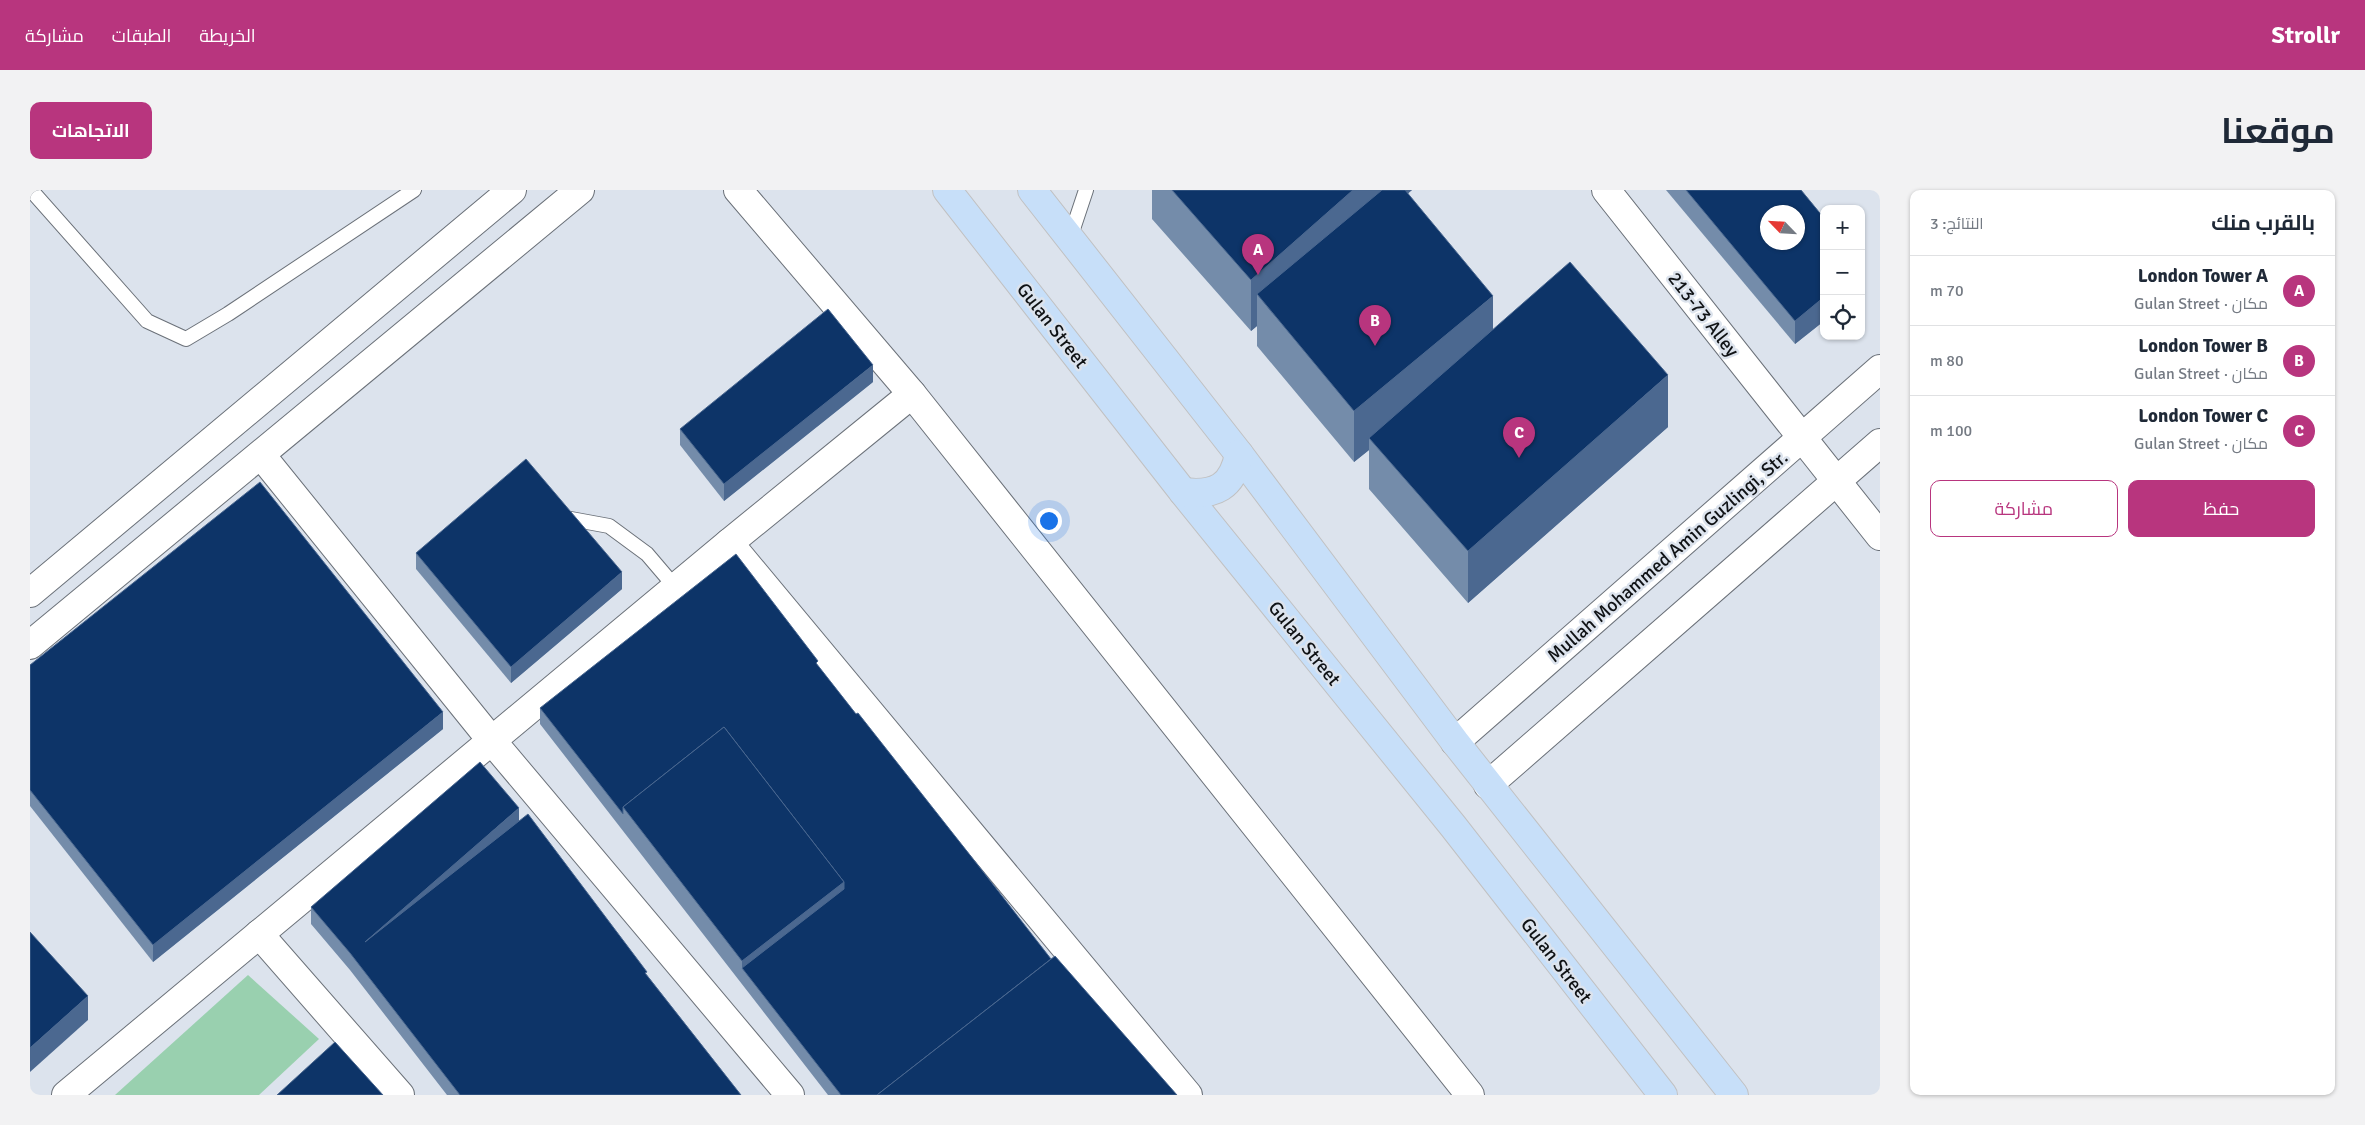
<!DOCTYPE html>
<html lang="ar">
<meta charset="utf-8">
<style>
body{margin:0;font-family:Signika,Cairo,sans-serif;background:#f2f2f3;color:#1f2937;direction:rtl}
.controls{position:absolute;right:15px;top:15px;display:grid;overflow:hidden;border-radius:10px;box-shadow:0 1px 4px #0004}
.controls button{width:45px;height:45px;display:grid;place-items:center;padding:0;border:0;border-bottom:1px solid #e0e1e3;background:#fff;color:#1f2937;font:25px sans-serif}
.compass{position:absolute;left:1730px;top:15px;width:45px;height:45px;border-radius:50%;background:#fff;box-shadow:0 1px 4px #0004;rotate:295deg}
.you{position:absolute;left:1018px;top:330px;width:18px;height:18px;margin:-12px;border:4px solid #fff;border-radius:50%;background:#1a73e8;box-shadow:0 0 0 8px #1a73e833}
.badge{display:grid;place-items:center;width:32px;height:32px;border-radius:50%;background:#b8357e;color:#fff;font-size:16px;font-weight:700}
.pin{position:absolute;translate:-50% -41px;filter:drop-shadow(0 1px 2px #0008)}
.pin::after{content:'';position:absolute;top:26px;width:18px;height:15px;background:inherit;clip-path:polygon(0 0,100% 0,50% 100%)}
.list{margin:0;padding:0;list-style:none}
h2{display:flex;justify-content:space-between;align-items:center;height:65px;margin:0;padding:0 20px;font-size:21px}
h2 small{font-size:16px;font-weight:400;color:#747a83}
.list li{display:grid;grid-template-columns:32px 1fr auto;gap:15px;align-items:center;box-sizing:border-box;height:70px;padding:0 20px;border-top:1px solid #e0e1e3}
.list b{display:block;font-size:19px;white-space:nowrap}
.list p{margin:0;font-size:16px;white-space:nowrap;color:#747a83}
.list em{font-size:16px;font-style:normal;color:#747a83}
.actions{display:flex;gap:10px;padding:15px 20px}
.actions a{flex:1;padding:11px 0;border:1px solid #b8357e;border-radius:10px;text-align:center;font-size:18px;color:#b8357e}
.actions .main{background:#b8357e;color:#fff}
.icon{flex:none;width:28px;height:28px;fill:none;stroke:currentColor;stroke-width:2;stroke-linecap:round;stroke-linejoin:round}
.map{position:relative;flex:none;width:1850px;height:905px;overflow:hidden;direction:ltr;border-radius:10px}
header{display:flex;align-items:center;gap:30px;box-sizing:border-box;height:70px;padding:0 25px;background:#b8357e;color:#fff}
header strong{font-size:24px}
nav{display:flex;gap:28px;margin-inline-start:auto;font-size:18px}
.intro{display:flex;align-items:center;justify-content:space-between;box-sizing:border-box;height:120px;padding:0 30px}
h1{margin:0;font-size:35px}
.button{padding:12px 22px;border-radius:10px;background:#b8357e;color:#fff;font-size:18px;font-weight:700}
main{display:flex;gap:30px;padding:0 30px}
aside{flex:1;background:#fff;border-radius:10px;box-shadow:0 1px 4px #0004}
.map>svg:first-child{display:block}
</style>
<header>
<strong>Strollr</strong>
<nav><a>الخريطة</a><a>الطبقات</a><a>مشاركة</a></nav>
</header>
<div class="intro"><h1>موقعنا</h1><a class="button">الاتجاهات</a></div>
<main>
<aside>
<h2>بالقرب منك<small>النتائج: 3</small></h2>
<ul class="list">
<li><span class="badge">A</span><div><b>London Tower A</b><p>مكان · Gulan Street</p></div><em>70 m</em></li>
<li><span class="badge">B</span><div><b>London Tower B</b><p>مكان · Gulan Street</p></div><em>80 m</em></li>
<li><span class="badge">C</span><div><b>London Tower C</b><p>مكان · Gulan Street</p></div><em>100 m</em></li>
</ul>
<div class="actions"><a class="main">حفظ</a><a>مشاركة</a></div>
</aside>
<div class="map">
<svg width="1850" height="905" viewBox="0 0 1850 905">
<rect width="100%" height="100%" fill="#dce3ed"/>
<!-- green -->
<polygon fill="#99d0af" points="218,785 289,849 229,905 85,905"/>
<g fill="none" stroke-linecap="round" stroke-linejoin="round">
<defs>
<g id="lane">
<polyline points="1,0 117,131 156,149 198,124 384,0"/>
<polyline points="1040,48 1056,0"/>
<polyline points="541,329 579,336 617,364 646,398"/>
</g>
<g id="street">
<polyline points="708,0 882,204 1440,905"/>
<polyline points="1576,0 1850,346"/>
<polyline points="231,265 462,551 760,905"/>
<polyline points="699,353 1158,905"/>
<polyline points="0,403 482,0"/>
<polyline points="0,455 550,0"/>
<polyline points="229,744 370,905"/>
<polyline points="36,905 699,353 882,204"/>
</g>
<g id="secondary">
<polyline points="1425,552 1850,179"/>
<polyline points="1458,595 1850,253"/>
</g>
<g id="primary">
<polyline points="917,0 1153,302 1423,636 1633,905"/>
<polyline points="1002,0 1209,264 1425,552 1704,905"/>
<path d="M1153,302C1185,306 1203,297 1209,264"/>
</g>
</defs>
<!-- lane casing -->
<use href="#lane" stroke="#6b7179" stroke-width="16"/>
<!-- street casing -->
<use href="#street" stroke="#6b7179" stroke-width="30"/>
<!-- secondary casing -->
<use href="#secondary" stroke="#6b7179" stroke-width="30"/>
<!-- primary casing -->
<use href="#primary" stroke="#c1c1c2" stroke-width="30"/>
<!-- lane -->
<use href="#lane" stroke="#fff" stroke-width="14"/>
<!-- street -->
<use href="#street" stroke="#fff" stroke-width="28"/>
<!-- secondary -->
<use href="#secondary" stroke="#fff" stroke-width="28"/>
<!-- primary -->
<use href="#primary" stroke="#c7dff9" stroke-width="28"/>
</g>
<!-- wall -->
<g fill="#748caa">
<polygon points="1122,0 1382,0 1378,3 1463,140 1638,237 1438,413 1339,299 1339,260 1324,272 1227,156 1227,136 1221,141 1122,29"/>
<polygon points="1636,0 1771,0 1794,28 1794,131 1765,154"/>
<polygon points="843,192 694,311 650,255 650,239"/>
<polygon points="386,363 592,399 481,493 386,379"/>
<polygon points="0,475 413,539 123,772 0,616"/>
<polygon points="788,476 826,524 1021,769 1147,905 798,905 510,534 510,518"/>
<polygon points="489,631 617,785 711,905 417,905 320,780 281,734 281,717"/>
</g>
<!-- shaded-wall -->
<g fill="#4b6890">
<polygon points="1323,0 1382,0 1242,123 1227,104 1227,136 1221,141 1221,90"/>
<polygon points="1833,74 1833,98 1831,99 1831,76"/>
<polygon points="1463,106 1463,157 1339,248 1339,260 1324,272 1324,221"/>
<polygon points="1794,107 1794,131 1765,154 1765,131"/>
<polygon points="843,175 843,192 694,311 694,294"/>
<polygon points="1638,185 1638,237 1438,413 1438,361"/>
<polygon points="592,382 592,399 481,493 481,477"/>
<polygon points="413,522 413,539 123,772 123,755"/>
<polygon points="489,618 489,634 335,752"/>
<polygon points="814,692 814,715 712,778 712,771"/>
<polygon points="58,806 58,830 0,882 0,858"/>
</g>
<!-- building -->
<g fill="#0d3468" stroke="#4b6890" fill-rule="evenodd">
<polygon points="1142,0 1323,0 1221,90"/>
<polygon points="1352,0 1375,0 1463,106 1324,221 1227,104"/>
<path d="M1656,0H1771L1794,28V107L1765,131ZM1738,22H1768V52H1738Z"/>
<polygon points="1540,72 1638,185 1438,361 1339,248"/>
<polygon points="798,119 843,175 694,294 650,239"/>
<polygon points="496,269 592,382 481,477 386,363"/>
<polygon points="230,292 413,522 123,755 0,600 0,475"/>
<polygon points="706,364 788,471 786,473 826,524 828,523 951,679 1021,769 847,905 811,905 712,778 814,699 814,692 694,537 593,617 593,624 510,518"/>
<polygon points="694,537 814,692 712,771 593,617"/>
<polygon points="450,572 489,618 335,752 498,624 617,782 615,783 711,905 430,905 320,763 281,717"/>
<polygon points="0,742 58,806 0,858"/>
<polygon points="1025,766 1147,905 847,905"/>
<polygon points="305,852 353,905 247,905"/>
</g>
<g text-anchor="middle" stroke-width="5" stroke-linejoin="round" paint-order="stroke">
<!-- street labels -->
<g font-size="19" fill="#0f1215" stroke="#dce3ed">
<text transform="translate(1674 124) rotate(52)" y="7">213-73 Alley</text>
<text transform="translate(1023 135) rotate(52)" y="7">Gulan Street</text>
<text transform="translate(1637 366) rotate(-41)" y="7">Mullah Mohammed Amin Guzlingi, Str.</text>
<text transform="translate(1275 453) rotate(51)" y="7">Gulan Street</text>
<text transform="translate(1527 770) rotate(52)" y="7">Gulan Street</text>
</g>
</g>
</svg>
<div class="controls">
<button>+</button>
<button>−</button>
<button><svg class="icon" aria-label="locate" viewBox="0 0 24 24"><circle cx="12" cy="12" r="6"/><path d="M12 2v4M12 18v4M2 12h4M18 12h4"/></svg></button>
</div>
<svg class="compass" viewBox="-18 -18 36 36"><path d="M0-13l5 13h-10z" fill="#e53935"/><path d="M0 13l5-13h-10z" fill="#747a83"/></svg>
<div class="you"></div>
<div class="pin badge" style="left:1228px;top:85px">A</div>
<div class="pin badge" style="left:1345px;top:156px">B</div>
<div class="pin badge" style="left:1489px;top:268px">C</div>
</div>
</main>
